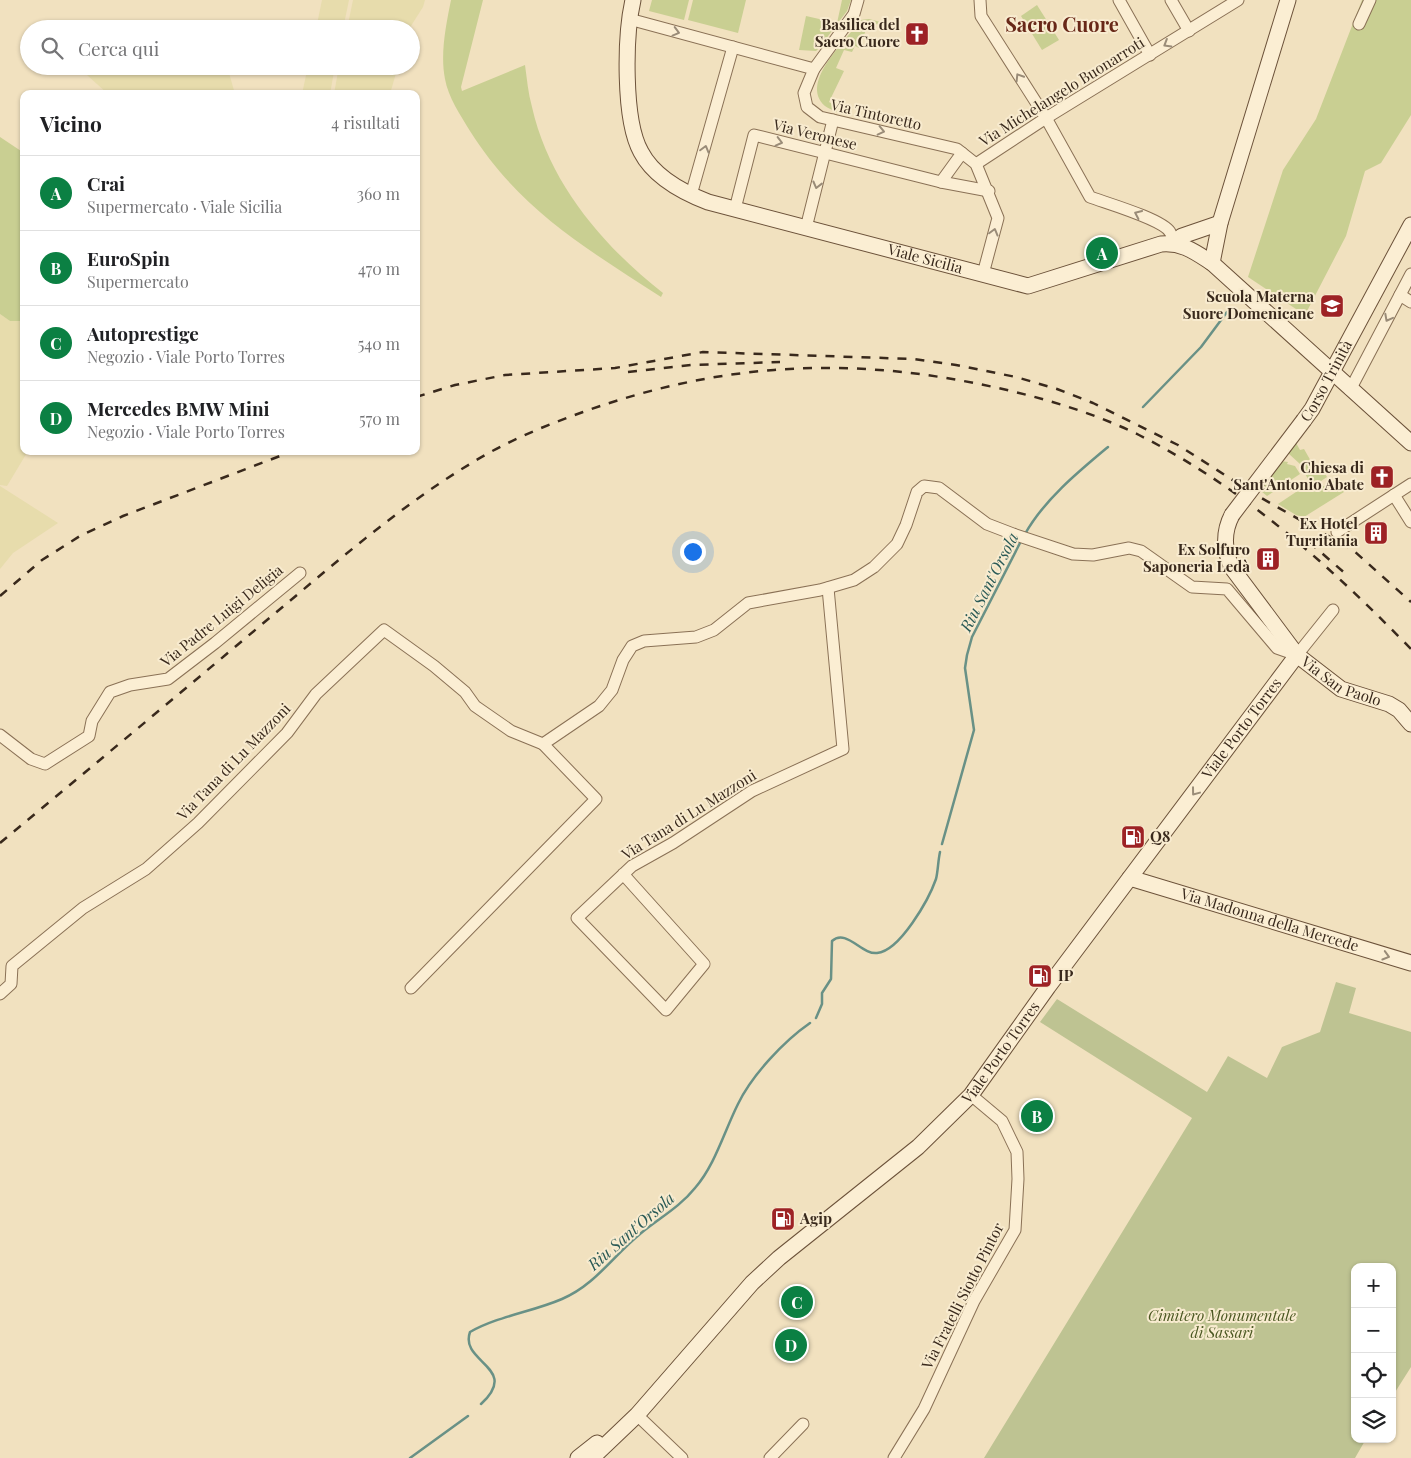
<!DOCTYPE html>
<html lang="it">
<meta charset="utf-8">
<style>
body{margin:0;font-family:"Playfair Display",serif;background:#f2f2f2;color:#202124}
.controls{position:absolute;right:15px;bottom:15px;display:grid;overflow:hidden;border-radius:10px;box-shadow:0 1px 4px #0004}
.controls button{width:45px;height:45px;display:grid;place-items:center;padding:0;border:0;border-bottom:1px solid #e0e0e0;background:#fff;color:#202124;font:25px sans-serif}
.you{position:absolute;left:692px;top:551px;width:18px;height:18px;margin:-12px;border:4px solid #fff;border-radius:50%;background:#1a73e8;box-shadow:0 0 0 8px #1a73e833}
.badge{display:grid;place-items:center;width:32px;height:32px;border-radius:50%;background:#0b8043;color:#fff;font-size:16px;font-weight:700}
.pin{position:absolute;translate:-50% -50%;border:2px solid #fff;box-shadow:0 1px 5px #0006}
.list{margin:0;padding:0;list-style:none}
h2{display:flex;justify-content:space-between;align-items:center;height:65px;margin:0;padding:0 20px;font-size:21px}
h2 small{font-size:16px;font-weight:400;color:#757577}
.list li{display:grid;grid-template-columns:32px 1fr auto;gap:15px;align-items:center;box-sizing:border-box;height:75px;padding:0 20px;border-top:1px solid #e0e0e0}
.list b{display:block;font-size:19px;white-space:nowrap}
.list p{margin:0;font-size:16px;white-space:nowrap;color:#757577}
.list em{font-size:16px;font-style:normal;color:#757577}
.icon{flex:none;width:28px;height:28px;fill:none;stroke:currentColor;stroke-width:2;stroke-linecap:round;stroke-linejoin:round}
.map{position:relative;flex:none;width:1411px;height:1458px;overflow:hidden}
.search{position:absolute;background:#fff;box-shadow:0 1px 4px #0004;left:20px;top:20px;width:400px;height:55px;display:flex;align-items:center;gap:12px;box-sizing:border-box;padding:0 18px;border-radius:28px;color:#757577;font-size:19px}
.panel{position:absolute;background:#fff;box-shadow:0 1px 4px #0004;left:20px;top:90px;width:400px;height:365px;border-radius:10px}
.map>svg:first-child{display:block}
</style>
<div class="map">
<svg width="1411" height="1458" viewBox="0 0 1411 1458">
<rect width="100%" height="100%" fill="#f1e1bf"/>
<!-- farmland -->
<g fill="#e7dcac">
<polygon points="322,0 349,0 343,29 316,29"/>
<polygon points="353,0 425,0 423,7 409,29 347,29"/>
<polygon points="88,66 227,66 235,94 108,94 87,75"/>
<polygon points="308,66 335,66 330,94 302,94"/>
<polygon points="339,66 398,66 390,94 334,94"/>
<polygon points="0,314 10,321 24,321 24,451 28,451 7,486 0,485"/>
<polygon points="0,486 58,523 13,553 0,569"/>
</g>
<!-- green -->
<g fill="#c9cf92">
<path d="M451,0H483L461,87L462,91L525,65C527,79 528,93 532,107C549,183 603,246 663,293L661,297C584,247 520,210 470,131C461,116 448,97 445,79C440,54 446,25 451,0Z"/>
<polygon points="652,0 689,0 684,20 649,11"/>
<polygon points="693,0 746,0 738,33 688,20"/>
<polygon points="842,0 851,0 847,11 819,48 816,51 799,50 806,16 837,23"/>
<polygon points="1362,0 1411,0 1411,115 1381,163 1365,171 1346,236 1305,315 1248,277 1283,170 1316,119"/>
<polygon points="1037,5 1059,40 1042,50 1021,16"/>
<path d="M869,19L884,23L886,27L869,22L859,48L855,46L852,52L844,50L836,68L844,71L829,102L836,106L835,109L850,116C842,113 832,111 825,106C798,82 848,40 860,20Z"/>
<polygon points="0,137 24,153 23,321 10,321 0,314"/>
<polygon points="1295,441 1300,450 1304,449 1316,470 1321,467 1327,477 1318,483 1310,483 1300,464 1288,453"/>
<polygon points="1281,461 1288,462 1287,464 1295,466 1300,474 1267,496 1261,491"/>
<polygon points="1336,480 1344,492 1304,517 1296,515 1278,504 1305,486 1325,486"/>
</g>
<!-- cemetery -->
<polygon fill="#bec392" points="1336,982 1356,988 1349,1013 1411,1032 1411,1367 1392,1397 1392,1267 1355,1267 1355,1439 1366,1439 1355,1458 984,1458 1192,1118 1040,1022 1057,999 1207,1092 1228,1056 1267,1078 1282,1047 1320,1032"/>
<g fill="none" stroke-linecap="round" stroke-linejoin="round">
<!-- stream -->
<g stroke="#699186" stroke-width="2.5">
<polyline points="1143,407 1201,347 1227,312"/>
<path d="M1025,534C1044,500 1078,472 1108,447"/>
<polyline points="942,844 974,730 965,668 967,655 972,637 1021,541"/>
<path d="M816,1018L822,1004V993L831,979L832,941C846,928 862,955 877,953C900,951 929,899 936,879C938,871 938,861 940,852"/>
<path d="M481,1404C521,1367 459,1363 470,1332C498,1316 532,1312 562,1299C595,1285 613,1256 640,1234C658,1219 680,1207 695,1188C715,1165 724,1132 738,1104C752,1075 784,1041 810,1023"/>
<polyline points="410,1458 468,1416"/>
</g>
<defs>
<g id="street">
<polyline points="858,0 854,14 814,69 804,93 807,107 820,117 957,149 976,164 998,218 983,274"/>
<path d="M980,0L981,16L1046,118L1090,197C1106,203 1162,219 1170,232C1172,235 1172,239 1173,243"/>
<polyline points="1119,0 1150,55"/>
<polyline points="1171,0 1189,31"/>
<polyline points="629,19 814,69"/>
<polyline points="1359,24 1370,0"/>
<polyline points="976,164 1046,118 1238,0"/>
<polyline points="941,182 962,153"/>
<polyline points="691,195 733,47"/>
<polyline points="735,209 754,135 941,182 989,191"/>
<polyline points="806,228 833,120"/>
<polyline points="1400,295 1411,302"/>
<polyline points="1350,390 1411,274"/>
<polyline points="1394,495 1411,522"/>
<polyline points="1337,532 1411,484"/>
<polyline points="0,735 31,759 45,764 89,736 92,721 110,692 130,685 168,679 215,643 300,573"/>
<polyline points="623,874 704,964 666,1010 577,918 632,866 673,843 752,791 843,749 828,588"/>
<polyline points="411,988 596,799 543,744 599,706 612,690 623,660 632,646 644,641 696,637 714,630 748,603 820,590 854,580 874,567 897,544 906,525 917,492 924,486 939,488 987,524 1013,534 1073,554 1093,555 1129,548 1141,551 1192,587 1227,589 1277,648 1297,655 1333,610"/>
<polyline points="0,994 11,984 12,966 83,908 146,869 198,823 287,733 316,694 384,630 434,666 465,692 475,706 511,731 543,744"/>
<polyline points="637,1415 682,1458"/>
<polyline points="770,1458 803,1424"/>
<polyline points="894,1458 924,1409 974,1301 1015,1230 1018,1179 1017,1152 1002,1121 971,1095"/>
</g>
<g id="secondary">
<path id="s1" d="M633,0C625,35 623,120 641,152C654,177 682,192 708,202L1028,286L1161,244C1182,242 1195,252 1212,263L1411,443"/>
<polyline points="1173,243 1182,236 1220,223"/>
<polyline points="1212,263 1220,223 1288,0"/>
<path id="s2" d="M1304,420L1312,409L1411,225"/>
<path id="s3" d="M1232,515C1223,532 1224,551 1232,568L1297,655L1341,689L1389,704L1399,710L1411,724"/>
<path id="s4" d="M1130,878L1411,963"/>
<polyline points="578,1458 597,1443"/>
<path id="s5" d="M592,1458L637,1415L752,1283L779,1258L918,1147L971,1095L1048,987L1297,655"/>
</g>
</defs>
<!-- street casing -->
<use href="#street" stroke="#8a7156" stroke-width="13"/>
<!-- secondary casing -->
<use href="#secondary" stroke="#6c523a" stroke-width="17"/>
<!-- street -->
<use href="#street" stroke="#fbeed3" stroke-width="11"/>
<!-- secondary -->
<use href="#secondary" stroke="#fbeed3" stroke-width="15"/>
<!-- rail -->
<g stroke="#39291c" stroke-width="2.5" stroke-dasharray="9 9" stroke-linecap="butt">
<polyline points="628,372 691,365 780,362"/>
<polyline points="416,397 455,385 505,375 615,368 703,352 914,359 956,365 1016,377 1057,389 1093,403 1178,445 1256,495 1353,550 1411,602"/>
<polyline points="1309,542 1347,575"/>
<polyline points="0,596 42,560 80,536 123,516 293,451"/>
<path d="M0,843C89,769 178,695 267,620C332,566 397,508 470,464C505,442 544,426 583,412C714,365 837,356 974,383C1030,394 1088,410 1139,435C1244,488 1330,566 1411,649"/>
</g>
<defs>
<polyline id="secondary-bridge" points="1232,515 1304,420"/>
</defs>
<!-- secondary-bridge casing -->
<use href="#secondary-bridge" stroke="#6c523a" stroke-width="17" stroke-linecap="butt"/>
<!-- secondary-bridge -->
<use href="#secondary-bridge" stroke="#fbeed3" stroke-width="15"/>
</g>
<!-- one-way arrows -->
<defs><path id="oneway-chevron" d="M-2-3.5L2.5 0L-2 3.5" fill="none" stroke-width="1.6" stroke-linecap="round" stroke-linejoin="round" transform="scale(1.25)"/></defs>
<g stroke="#9a8c78">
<use href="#oneway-chevron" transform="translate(676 32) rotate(15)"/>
<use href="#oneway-chevron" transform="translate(1167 44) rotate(149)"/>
<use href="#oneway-chevron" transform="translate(1019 77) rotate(-122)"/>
<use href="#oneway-chevron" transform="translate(881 131) rotate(13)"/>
<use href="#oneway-chevron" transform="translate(779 142) rotate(14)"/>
<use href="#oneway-chevron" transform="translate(705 149) rotate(-75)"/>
<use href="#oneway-chevron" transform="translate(817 185) rotate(104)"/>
<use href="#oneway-chevron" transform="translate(1138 214) rotate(-155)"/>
<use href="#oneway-chevron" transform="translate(994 232) rotate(-75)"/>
<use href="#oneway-chevron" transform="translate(1388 318) rotate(118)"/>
<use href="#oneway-chevron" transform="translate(1195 792) rotate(127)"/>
<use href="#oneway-chevron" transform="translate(1386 956) rotate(16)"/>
</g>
<!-- icons -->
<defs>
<symbol id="church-square" viewBox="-11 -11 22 22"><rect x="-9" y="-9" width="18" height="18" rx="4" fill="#9d2225" stroke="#f8ebcf"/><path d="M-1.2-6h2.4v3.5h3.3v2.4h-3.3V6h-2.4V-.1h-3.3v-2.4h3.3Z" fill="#fff"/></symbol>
<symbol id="school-square" viewBox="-11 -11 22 22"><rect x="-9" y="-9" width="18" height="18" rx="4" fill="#9d2225" stroke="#f8ebcf"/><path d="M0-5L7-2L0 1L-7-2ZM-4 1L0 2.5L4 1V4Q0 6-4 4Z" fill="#fff"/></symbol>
<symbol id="building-square" viewBox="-11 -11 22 22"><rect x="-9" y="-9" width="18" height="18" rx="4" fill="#9d2225" stroke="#f8ebcf"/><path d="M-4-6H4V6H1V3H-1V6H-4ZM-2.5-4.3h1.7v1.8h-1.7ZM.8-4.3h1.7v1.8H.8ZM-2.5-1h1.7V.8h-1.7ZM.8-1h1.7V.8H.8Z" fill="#fff"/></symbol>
<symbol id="fuel-square" viewBox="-11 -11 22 22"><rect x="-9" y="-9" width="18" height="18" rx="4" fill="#9d2225" stroke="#f8ebcf"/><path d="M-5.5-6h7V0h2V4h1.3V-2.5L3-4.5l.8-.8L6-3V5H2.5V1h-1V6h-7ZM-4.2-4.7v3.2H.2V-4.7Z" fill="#fff"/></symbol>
</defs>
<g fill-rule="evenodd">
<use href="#church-square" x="903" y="20" width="28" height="28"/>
<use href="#school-square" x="1318" y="292" width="28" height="28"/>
<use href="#church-square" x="1368" y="463" width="28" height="28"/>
<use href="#building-square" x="1362" y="519" width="28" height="28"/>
<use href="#building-square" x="1254" y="545" width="28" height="28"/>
<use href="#fuel-square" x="1119" y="823" width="28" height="28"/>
<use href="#fuel-square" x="1026" y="962" width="28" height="28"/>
<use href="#fuel-square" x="769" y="1205" width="28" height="28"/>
</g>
<g text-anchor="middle" stroke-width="4" stroke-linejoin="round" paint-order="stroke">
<!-- poi labels -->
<g font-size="15" font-weight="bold" fill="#39291c" stroke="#f8ebcf" text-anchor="end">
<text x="900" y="30">Basilica del<tspan x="900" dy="17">Sacro Cuore</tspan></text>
<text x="1314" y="302">Scuola Materna<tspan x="1314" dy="17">Suore Domenicane</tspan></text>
<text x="1364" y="473">Chiesa di<tspan x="1364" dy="17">Sant'Antonio Abate</tspan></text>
<text x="1358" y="529">Ex Hotel<tspan x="1358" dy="17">Turritania</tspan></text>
<text x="1250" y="555">Ex Solfuro<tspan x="1250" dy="17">Saponeria Ledà</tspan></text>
<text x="1150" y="842" text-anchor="start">Q8</text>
<text x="1058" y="981" text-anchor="start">IP</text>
<text x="800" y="1224" text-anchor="start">Agip</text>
</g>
<!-- street labels -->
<g font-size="15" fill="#39291c" stroke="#f8ebcf">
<text transform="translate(1062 92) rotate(-32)" y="5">Via Michelangelo Buonarroti</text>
<text transform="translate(876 115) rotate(13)" y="5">Via Tintoretto</text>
<text transform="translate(815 135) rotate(14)" y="5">Via Veronese</text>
<text dy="5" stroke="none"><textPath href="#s1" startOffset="464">Viale Sicilia</textPath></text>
<text dy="5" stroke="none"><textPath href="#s2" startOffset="45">Corso Trinità</textPath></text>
<text transform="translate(222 616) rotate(-39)" y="5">Via Padre Luigi Deligia</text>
<text dy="5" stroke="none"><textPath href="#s3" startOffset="216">Via San Paolo</textPath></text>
<text dy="5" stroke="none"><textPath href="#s5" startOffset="982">Viale Porto Torres</textPath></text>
<text transform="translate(234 762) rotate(-46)" y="5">Via Tana di Lu Mazzoni</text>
<text transform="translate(689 815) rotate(-32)" y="5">Via Tana di Lu Mazzoni</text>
<text dy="5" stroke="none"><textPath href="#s4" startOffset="146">Via Madonna della Mercede</textPath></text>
<text dy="5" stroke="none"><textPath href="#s5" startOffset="578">Viale Porto Torres</textPath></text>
<text transform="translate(963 1296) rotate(-63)" y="5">Via Fratelli Siotto Pintor</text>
</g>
<!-- park labels -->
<g font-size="15" font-style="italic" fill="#4a5721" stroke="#f8ebcf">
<text x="1222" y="1321">Cimitero Monumentale<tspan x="1222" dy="17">di Sassari</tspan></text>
</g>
<!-- water labels -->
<g font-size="16" font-style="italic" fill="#2a5a56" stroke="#f8ebcf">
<text transform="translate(989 582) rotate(-63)" y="6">Riu Sant'Orsola</text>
<text transform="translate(631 1231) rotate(-41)" y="6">Riu Sant'Orsola</text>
</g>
<!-- district labels -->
<g font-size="20" font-weight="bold" fill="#682818" stroke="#f8ebcf">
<text x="1062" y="32">Sacro Cuore</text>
</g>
</g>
</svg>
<div class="controls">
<button>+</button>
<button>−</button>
<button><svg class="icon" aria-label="locate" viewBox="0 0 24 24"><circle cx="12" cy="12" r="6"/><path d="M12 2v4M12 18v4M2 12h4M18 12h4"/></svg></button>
<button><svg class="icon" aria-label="layers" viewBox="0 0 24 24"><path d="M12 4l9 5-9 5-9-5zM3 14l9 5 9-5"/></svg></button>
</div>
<div class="you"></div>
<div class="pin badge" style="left:1102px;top:253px">A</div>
<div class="pin badge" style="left:1037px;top:1116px">B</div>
<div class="pin badge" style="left:797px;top:1302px">C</div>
<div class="pin badge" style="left:791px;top:1345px">D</div>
<div class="search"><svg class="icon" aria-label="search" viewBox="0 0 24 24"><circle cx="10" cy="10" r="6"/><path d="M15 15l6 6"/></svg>Cerca qui</div>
<section class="panel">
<h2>Vicino<small>4 risultati</small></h2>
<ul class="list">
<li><span class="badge">A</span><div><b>Crai</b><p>Supermercato · Viale Sicilia</p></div><em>360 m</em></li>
<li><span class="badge">B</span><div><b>EuroSpin</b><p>Supermercato</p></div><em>470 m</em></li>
<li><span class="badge">C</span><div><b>Autoprestige</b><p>Negozio · Viale Porto Torres</p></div><em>540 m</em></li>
<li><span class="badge">D</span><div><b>Mercedes BMW Mini</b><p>Negozio · Viale Porto Torres</p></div><em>570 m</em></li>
</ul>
</section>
</div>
